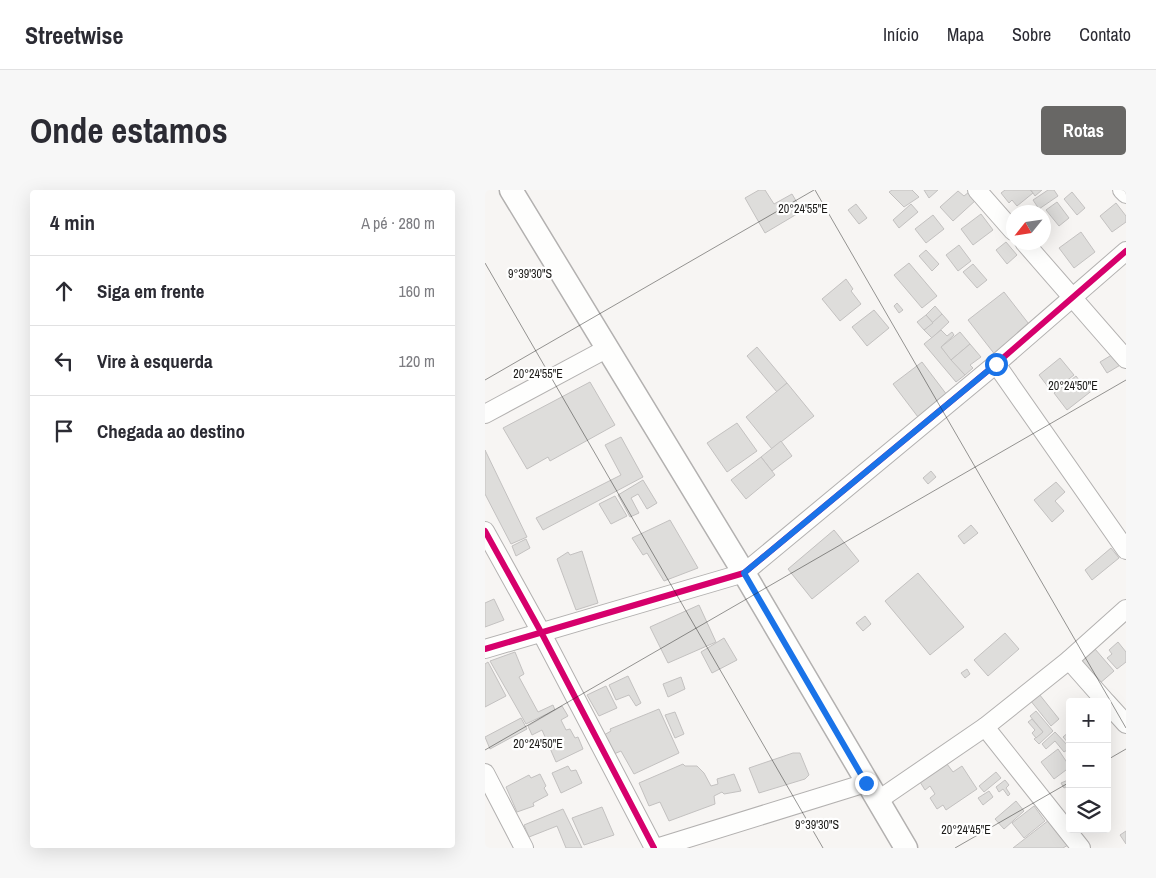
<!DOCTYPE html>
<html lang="pt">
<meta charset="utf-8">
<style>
body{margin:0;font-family:"Archivo Narrow",sans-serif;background:#f7f7f7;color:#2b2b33}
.controls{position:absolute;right:15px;bottom:15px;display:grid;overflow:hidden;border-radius:5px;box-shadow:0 5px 20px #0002}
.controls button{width:45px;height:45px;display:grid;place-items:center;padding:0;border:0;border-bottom:1px solid #e1e1e2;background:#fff;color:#2b2b33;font:25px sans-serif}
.compass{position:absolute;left:521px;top:15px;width:45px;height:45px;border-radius:50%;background:#fff;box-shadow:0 5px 20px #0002;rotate:240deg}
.stop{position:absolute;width:15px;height:15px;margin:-11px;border:4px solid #1a73e8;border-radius:50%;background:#fff}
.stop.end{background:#1a73e8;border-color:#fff;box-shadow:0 1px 5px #0008}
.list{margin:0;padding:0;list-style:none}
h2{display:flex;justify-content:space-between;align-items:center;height:65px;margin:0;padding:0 20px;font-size:21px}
h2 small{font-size:16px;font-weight:400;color:#7c7c81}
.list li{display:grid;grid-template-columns:32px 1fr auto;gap:15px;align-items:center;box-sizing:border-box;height:70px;padding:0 20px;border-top:1px solid #e1e1e2}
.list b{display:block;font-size:19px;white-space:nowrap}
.list em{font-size:16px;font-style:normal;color:#7c7c81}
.icon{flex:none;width:28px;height:28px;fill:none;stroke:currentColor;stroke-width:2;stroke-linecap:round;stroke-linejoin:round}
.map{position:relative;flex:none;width:641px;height:658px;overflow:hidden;border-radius:5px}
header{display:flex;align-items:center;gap:30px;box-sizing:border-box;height:70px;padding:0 25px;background:#fff;border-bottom:1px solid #e1e1e2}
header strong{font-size:24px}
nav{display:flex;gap:28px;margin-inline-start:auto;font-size:18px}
.intro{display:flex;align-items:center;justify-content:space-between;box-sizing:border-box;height:120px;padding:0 30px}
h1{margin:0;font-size:35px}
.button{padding:12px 22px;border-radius:5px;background:#686765;color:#fff;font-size:18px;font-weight:700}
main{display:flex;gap:30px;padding:0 30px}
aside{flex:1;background:#fff;border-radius:5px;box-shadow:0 5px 20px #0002}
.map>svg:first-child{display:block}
</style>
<header>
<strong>Streetwise</strong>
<nav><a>Início</a><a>Mapa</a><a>Sobre</a><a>Contato</a></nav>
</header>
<div class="intro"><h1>Onde estamos</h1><a class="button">Rotas</a></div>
<main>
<aside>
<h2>4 min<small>A pé · 280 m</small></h2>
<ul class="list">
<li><svg class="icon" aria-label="ahead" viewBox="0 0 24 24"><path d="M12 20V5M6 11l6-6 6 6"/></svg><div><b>Siga em frente</b></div><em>160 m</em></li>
<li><svg class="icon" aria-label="left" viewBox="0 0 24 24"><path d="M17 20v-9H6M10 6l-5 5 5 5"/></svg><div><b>Vire à esquerda</b></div><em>120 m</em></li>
<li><svg class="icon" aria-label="arrive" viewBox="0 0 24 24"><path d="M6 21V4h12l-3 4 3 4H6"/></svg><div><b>Chegada ao destino</b></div></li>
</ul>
</aside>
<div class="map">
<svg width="641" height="658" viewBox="0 0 641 658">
<rect width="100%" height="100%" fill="#f7f5f3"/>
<!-- building -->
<g fill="#dedddb" stroke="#c3c1c0">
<polygon points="274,0 280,0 289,14 307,4 317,21 280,43 260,8"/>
<polygon points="407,0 427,0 434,7 419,17 404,2"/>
<polygon points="439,0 453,0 444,8"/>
<polygon points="520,0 545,0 548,3 532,16 527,10 524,13 516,3"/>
<polygon points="546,0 557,0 550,6"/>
<polygon points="563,0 569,0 573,6 554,19 548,10"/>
<polygon points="473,1 479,6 484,2 491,10 468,31 455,17"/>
<polygon points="587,2 600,18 592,25 579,9"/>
<polygon points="572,12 584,28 574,36 561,20"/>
<polygon points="631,13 641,26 641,32 627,42 615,26"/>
<polygon points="371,14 382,28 374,34 363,20"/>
<polygon points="426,14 433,22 414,38 408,30"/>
<polygon points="496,24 508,40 488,55 476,39"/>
<polygon points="448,25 459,39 441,53 430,39"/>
<polygon points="596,42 610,62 589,78 574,58"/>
<polygon points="521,52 532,65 522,74 511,60"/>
<polygon points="474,55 486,71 473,81 461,65"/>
<polygon points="441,60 454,74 447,81 434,66"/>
<polygon points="424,73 452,106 437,118 409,85"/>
<polygon points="488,74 502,90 492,98 478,82"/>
<polygon points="361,89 368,99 366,101 376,114 355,131 337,109"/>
<polygon points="519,102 547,138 511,166 483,130"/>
<polygon points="412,113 418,120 414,123 409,116"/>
<polygon points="450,116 457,124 448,133 441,125"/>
<polygon points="389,120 404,138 382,156 367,137"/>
<polygon points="457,124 464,132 447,148 439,140"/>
<polygon points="441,125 448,133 439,140 432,132"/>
<polygon points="456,140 462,146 467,142 469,145 456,157 480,185 471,192 439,154"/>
<polygon points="475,142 485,154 466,170 456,157"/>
<polygon points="485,154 496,167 485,175 488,178 480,185 466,170"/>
<polygon points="272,157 302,193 292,202 262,166"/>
<polygon points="630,163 637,174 622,183 615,172"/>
<polygon points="575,168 589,185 567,202 554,185"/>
<polygon points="437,172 462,205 433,227 408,194"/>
<polygon points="591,186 597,194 601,190 609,199 582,220 569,203"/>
<polygon points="105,192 130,235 65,271 63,267 42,279 18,238"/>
<polygon points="302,193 329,226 287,259 261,227"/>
<polygon points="252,233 272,261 242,282 222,253"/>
<polygon points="136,247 158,287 58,340 51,328 136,285 120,255"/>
<polygon points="296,251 307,266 287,281 276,267"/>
<polygon points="0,260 42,347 26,354 0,304"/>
<polygon points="276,267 290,285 261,309 246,290"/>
<polygon points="446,281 451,287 443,294 438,288"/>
<polygon points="158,290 172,313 162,319 153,304 146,308 154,323 145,327 133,305"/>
<polygon points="571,292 580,302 570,311 579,321 567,332 549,310"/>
<polygon points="130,306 142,326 126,334 114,314"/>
<polygon points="185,330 213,378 179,391 162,363 158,365 147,348"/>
<polygon points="486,335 493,343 479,354 473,346"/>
<polygon points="349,340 374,371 327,409 303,379"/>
<polygon points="41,349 45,358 31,366 27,356"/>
<polygon points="626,358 634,368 607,390 600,380"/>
<polygon points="97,361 113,413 91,420 72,369 83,362 85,365"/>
<polygon points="433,383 479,437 445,465 400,411"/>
<polygon points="9,409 19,430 0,437 0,413"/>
<polygon points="214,415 231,452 183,473 165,437"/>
<polygon points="380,426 386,434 378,441 371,433"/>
<polygon points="520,443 534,459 503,486 489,470"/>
<polygon points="239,448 252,470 227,483 216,462"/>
<polygon points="633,452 641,462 641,472 632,479 622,468 627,464 624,460"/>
<polygon points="610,459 629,481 614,494 595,471"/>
<polygon points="30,462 39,484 34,487 53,522 68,515 70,520 41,534 5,471"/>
<polygon points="3,472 21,506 0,517 0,474"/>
<polygon points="482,479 485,484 480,488 476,483"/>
<polygon points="143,486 156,513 151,516 144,505 131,510 124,495"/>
<polygon points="196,487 200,499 183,507 178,494"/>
<polygon points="121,496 132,518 114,526 102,505"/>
<polygon points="554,504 574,529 566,536 545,510"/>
<polygon points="77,516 83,526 76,530 81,540 85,539 90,548 93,547 98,559 71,572 57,540 47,545 43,536"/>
<polygon points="174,519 194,563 149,584 136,561 129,564 119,545 126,541 125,539"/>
<polygon points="551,521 568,541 554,554 549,549 558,542 545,526"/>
<polygon points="190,522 199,544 190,548 180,525"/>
<polygon points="36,528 42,539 5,559 0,547"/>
<polygon points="547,529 558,542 551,548 547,543 550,540 543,532"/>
<polygon points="585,541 585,555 578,547"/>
<polygon points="570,542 585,558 579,562 570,551 561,559 557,554"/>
<polygon points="573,559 585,577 569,589 556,572"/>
<polygon points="308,563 315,563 324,585 320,589 274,603 264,578"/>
<polygon points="198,574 200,576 212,576 219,583 226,596 233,594 232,589 249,584 256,601 239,604 237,602 229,606 230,614 184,631 175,612 164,616 154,593"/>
<polygon points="462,574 468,582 477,576 492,599 461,620 458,615 452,619 445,608 450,604 445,596 440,600 435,592"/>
<polygon points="83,576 86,581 91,580 97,593 76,603 67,583"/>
<polygon points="511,582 516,588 499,602 494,596"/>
<polygon points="55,584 61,596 59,598 63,605 48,613 49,616 32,622 21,597 44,585 46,588"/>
<polygon points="520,590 524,595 521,598 525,604 523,606 518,599 514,602 511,597"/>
<polygon points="583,590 585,595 579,598 576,593"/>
<polygon points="504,601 508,607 498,615 493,608"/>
<polygon points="531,611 539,621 519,639 510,629"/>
<polygon points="549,616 560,631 539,648 527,633"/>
<polygon points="117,617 129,645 99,655 87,628"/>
<polygon points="78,619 97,658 81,658 72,636 44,647 39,635"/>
<polygon points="564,630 583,655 578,658 528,658"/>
<polygon points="641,641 641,654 635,645"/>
</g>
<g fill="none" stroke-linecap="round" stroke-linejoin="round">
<defs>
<g id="minor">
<polyline points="492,0 528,41"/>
<polyline points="637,0 641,4"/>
<polyline points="539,52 641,169"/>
<polyline points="511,174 641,360"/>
<polyline points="0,224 121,159"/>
<polyline points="0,341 56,442 169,658"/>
<polyline points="0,459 259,383 511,174 641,61"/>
<polyline points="584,470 621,512"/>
<polyline points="622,513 641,534"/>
<polyline points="500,537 596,658"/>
<polyline points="0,583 39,658"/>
<polyline points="392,611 500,537 584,470 641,419"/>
<polyline points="171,658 381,593"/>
</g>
<polyline id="major" points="26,0 259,383 421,658"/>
</defs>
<!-- minor casing -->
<use href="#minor" stroke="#b3b1b0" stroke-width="20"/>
<!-- major casing -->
<use href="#major" stroke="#b3b1b0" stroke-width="25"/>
<!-- minor -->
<use href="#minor" stroke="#fefefd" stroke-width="18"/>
<!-- major -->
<use href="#major" stroke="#fefefd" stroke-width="22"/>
<defs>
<g id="cycleway">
<polyline points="0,341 56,442 169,658"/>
<polyline points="0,459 259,383 511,174 641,61"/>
</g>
</defs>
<!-- cycleway casing -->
<use href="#cycleway" stroke="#fff" stroke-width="9"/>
<!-- cycleway -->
<use href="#cycleway" stroke="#d6006c" stroke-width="6"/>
</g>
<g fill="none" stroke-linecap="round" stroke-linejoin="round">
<!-- route -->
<polyline stroke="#1a73e8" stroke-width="6" points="381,593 259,383 511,174"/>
</g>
<!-- ticks -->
<path fill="none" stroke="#1b1a18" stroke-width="1" stroke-opacity="0.45" d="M330,0L641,538M0,73L338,658M0,190L329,0M0,560L641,190M622,570L641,559M470,658L585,592"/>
<g font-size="12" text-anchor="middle" fill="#1b1a18" stroke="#fff" stroke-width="4.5" stroke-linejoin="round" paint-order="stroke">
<text x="318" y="23">20°24'55"E</text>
<text x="45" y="88">9°39'30"S</text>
<text x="53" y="188">20°24'55"E</text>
<text x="588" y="200">20°24'50"E</text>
<text x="53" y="558">20°24'50"E</text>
<text x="332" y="639">9°39'30"S</text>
<text x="481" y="644">20°24'45"E</text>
</g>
</svg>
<div class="controls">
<button>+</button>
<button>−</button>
<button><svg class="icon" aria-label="layers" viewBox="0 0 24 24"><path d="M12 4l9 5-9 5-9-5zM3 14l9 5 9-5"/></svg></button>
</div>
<svg class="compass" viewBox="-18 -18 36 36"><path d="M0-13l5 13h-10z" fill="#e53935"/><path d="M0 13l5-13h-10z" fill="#7c7c81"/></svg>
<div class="stop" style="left:511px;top:174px"></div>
<div class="stop end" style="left:381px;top:593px"></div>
</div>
</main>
